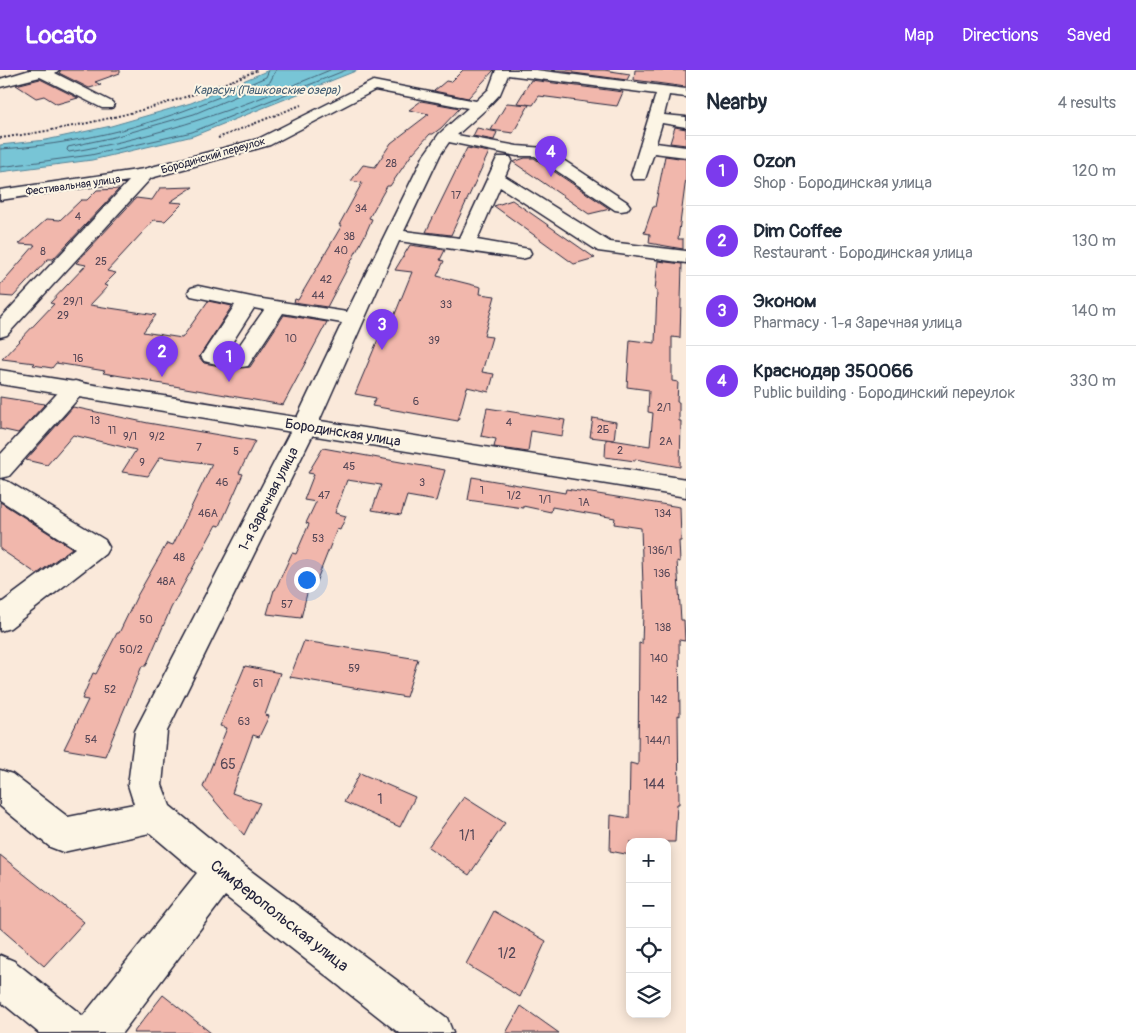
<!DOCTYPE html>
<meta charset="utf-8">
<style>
body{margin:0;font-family:Pangolin,sans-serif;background:#f2f2f3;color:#1f2937}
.controls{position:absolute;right:15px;bottom:15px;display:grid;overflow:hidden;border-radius:10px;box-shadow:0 2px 12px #0003}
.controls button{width:45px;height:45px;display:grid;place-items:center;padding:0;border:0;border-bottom:1px solid #e0e1e3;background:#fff;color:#1f2937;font:25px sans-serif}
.you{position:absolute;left:306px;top:509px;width:18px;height:18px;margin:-12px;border:4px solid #fff;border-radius:50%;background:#1a73e8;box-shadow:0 0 0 8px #1a73e833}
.badge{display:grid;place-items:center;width:32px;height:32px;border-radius:50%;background:#7c3aed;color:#fff;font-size:16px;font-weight:700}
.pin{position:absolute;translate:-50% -41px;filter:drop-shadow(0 1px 2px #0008)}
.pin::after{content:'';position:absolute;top:26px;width:18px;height:15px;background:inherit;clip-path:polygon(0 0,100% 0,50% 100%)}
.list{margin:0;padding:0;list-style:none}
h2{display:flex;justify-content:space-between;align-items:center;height:65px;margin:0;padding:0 20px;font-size:21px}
h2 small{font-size:16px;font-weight:400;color:#747a83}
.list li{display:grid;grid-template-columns:32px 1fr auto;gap:15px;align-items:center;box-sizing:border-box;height:70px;padding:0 20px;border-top:1px solid #e0e1e3}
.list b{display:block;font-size:19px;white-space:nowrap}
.list p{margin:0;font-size:16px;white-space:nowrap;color:#747a83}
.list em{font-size:16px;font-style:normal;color:#747a83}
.icon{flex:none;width:28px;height:28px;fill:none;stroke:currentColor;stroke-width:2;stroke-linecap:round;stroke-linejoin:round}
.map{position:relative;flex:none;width:686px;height:963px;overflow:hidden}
header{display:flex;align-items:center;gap:30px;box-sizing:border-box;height:70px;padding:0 25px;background:#7c3aed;color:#fff}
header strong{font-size:24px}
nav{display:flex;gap:28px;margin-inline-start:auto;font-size:18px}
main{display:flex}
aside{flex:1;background:#fff}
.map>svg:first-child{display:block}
</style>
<header>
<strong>Locato</strong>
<nav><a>Map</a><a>Directions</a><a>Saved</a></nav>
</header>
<main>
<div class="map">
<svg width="686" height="963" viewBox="0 0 686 963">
<rect width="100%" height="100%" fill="#fae9da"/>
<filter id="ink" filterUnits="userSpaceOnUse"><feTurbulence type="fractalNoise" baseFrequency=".02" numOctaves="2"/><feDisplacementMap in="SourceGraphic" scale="10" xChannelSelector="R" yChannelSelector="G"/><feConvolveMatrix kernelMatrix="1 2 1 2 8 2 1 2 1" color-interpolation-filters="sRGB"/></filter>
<g filter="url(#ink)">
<!-- water -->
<polygon fill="#78c5d6" stroke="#568498" points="269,0 358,0 193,66 92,90 0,102 0,75 46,70 111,56 191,33"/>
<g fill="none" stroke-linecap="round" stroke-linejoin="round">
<!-- shore -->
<g stroke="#446379" stroke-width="1">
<path d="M276,0L270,12L194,44L114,67L68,77L67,80L69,82C160,67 245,36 330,0"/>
<path d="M0,79C71,75 143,58 209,31C229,24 247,15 266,7L269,0"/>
<polyline points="0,97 91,85 192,62 346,0"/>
</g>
</g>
<!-- building -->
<g fill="#f1b7ac" stroke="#22223b">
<polygon points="61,0 120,0 120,3 95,12 101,15 89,18 59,3"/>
<polygon points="463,0 494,0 468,28 434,21 446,11 451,12"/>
<polygon points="551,0 604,0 630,4 627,10"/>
<polygon points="635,0 686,0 686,17 634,10"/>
<polygon points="40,9 78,28 57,34 44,26 36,28 16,15"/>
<polygon points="531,10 623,22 617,36 539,26 533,35 517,33"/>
<polygon points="421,31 460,38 441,58 433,64 430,64 412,84 390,116 387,116 369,148 372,149 365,165 327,237 294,232 295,229 298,230 342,155 339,155 362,113 351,111 363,95 375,97 391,73 429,44 409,40"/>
<polygon points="507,33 529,35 513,63 491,60"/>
<polygon points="675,57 686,59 686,75 670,73"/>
<polygon points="477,58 497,62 494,70 473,66"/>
<polygon points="467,78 489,82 451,165 426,162"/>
<polygon points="665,86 686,89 686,108 678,169 683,169 683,179 649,173 650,164 644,163 653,137 655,137"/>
<polygon points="525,88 534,88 610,139 589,144 513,92"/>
<polygon points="193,117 170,132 183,133 165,151 154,150 107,201 116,203 104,215 108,216 90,235 156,245 143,262 182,268 208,231 232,236 199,287 204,293 231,298 250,297 284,245 327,252 283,335 151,312 152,311 103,303 105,301 56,293 52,298 33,295 35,293 2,289 54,234 50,233 86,195 76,193 136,128 152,130 160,118"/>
<polygon points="119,119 53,189 48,189 13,227 0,226 0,215 35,175 19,174 47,149 60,150 81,130 87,130 97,120"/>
<polygon points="512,130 595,188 574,194 494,136"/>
<polygon points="410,175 445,180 440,190 444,191 437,206 481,217 480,224 495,226 484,266 492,267 482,302 494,304 489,322 467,317 458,351 372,336 376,328 355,324 387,248 393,249 412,202 395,200"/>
<polygon points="658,191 682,194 680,268 672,267 672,311 678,312 677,332 679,332 679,351 681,351 680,397 635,389 635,391 605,387 606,369 650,376 653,343 648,342 649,320 627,317 630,270 655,273 657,221 655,220"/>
<polygon points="0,327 45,334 18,363 0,359"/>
<polygon points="73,337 148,353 255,371 239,403 243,404 220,456 216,455 171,538 146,596 142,596 105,686 64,679 88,630 82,629 93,603 96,604 117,563 119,563 137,526 167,473 173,475 212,394 160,387 148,406 122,402 136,380 73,365 47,395 26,390"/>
<polygon points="487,338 565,350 562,366 531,361 528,382 494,377 496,369 481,366"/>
<polygon points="593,348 616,352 614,370 590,367"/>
<polygon points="323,378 445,400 436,431 407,426 401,445 372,440 381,415 347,410 335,443 346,446 340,460 337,459 316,512 310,511 301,548 267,544 274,520 275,520 292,483 296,484 309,454 306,453 316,432 304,430 314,404 308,403"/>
<polygon points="472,407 565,423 566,419 680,437 681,471 679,471 680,492 677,491 681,550 684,550 685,571 679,570 680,646 678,645 679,734 677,734 675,772 630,772 630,785 610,781 611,745 629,748 630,693 638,695 639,573 642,574 643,544 644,544 641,458 614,454 615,448 552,437 551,442 523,436 523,438 468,430"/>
<polygon points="0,432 72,478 37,504 0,479"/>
<polygon points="304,571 418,589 406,627 290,607"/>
<polygon points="245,596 280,603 265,645 269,646 259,667 253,665 232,723 260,733 244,765 203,717 227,658 220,656"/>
<polygon points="360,703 415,727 400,757 344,732"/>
<polygon points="464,727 505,753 469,805 428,777"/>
<polygon points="0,785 84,852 44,896 0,858"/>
<polygon points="494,841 546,871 520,927 466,894"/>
<polygon points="163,925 211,963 133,963"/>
<polygon points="521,936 559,963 506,963"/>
</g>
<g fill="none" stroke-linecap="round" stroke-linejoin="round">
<defs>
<g id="minor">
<polygon points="30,0 59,0 55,3 112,32 114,35 112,38 102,38 40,7 0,17 0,9"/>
<path d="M496,0H536L686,19V27L669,25L664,45L686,47V57L662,53L656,73L686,77V87L654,83L645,109H633L631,105L656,24L508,5L500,24L486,39L457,65L517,76L545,78L627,132L630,136L627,140L621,141L615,140L535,86H517L449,72L440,85L404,161L460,168L496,90L498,87H510L512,90L505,106L610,172L686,181V193L598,181L500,117L477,170L529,179L531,183L529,187L522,189L399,171L317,356L167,661L162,715L170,736L235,789L447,948L453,963H399L225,826L122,963H39L0,931V885L14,891L83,946L197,803L150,763L63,782L50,777L0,736V700L12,704L68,747L134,734L128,715L135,661L293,356L342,253L283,243L248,296C234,299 218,294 204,291L201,286L235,235L191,226L188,222L191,218L198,216L256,228L347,242L424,85L439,64L468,38L375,20L270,75L151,108L7,265L0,267V249L129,111L0,130V120L144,99L258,69L373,11L476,31L489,19ZM254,238L264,240L234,283L226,282Z"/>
<polygon points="75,311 83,313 86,318 83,323 9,406 0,408 0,385 67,313"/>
<polygon points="0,409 9,412 105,470 109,477 105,484 10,558 0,561 0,534 75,478 0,430"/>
</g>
<polygon id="major" points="0,300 686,409 686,427 0,314"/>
</defs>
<!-- minor casing -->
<use href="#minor" stroke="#22223b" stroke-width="3"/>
<!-- major casing -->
<use href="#major" stroke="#22223b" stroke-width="3"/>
<!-- path -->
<g stroke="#22223b" stroke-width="2" stroke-dasharray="2 2" stroke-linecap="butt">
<path d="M0,68C90,56 175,35 258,0"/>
<polyline points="218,68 301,35"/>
</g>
<!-- minor -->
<use href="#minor" fill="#fcf5e5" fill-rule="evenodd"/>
<!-- major -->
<use href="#major" fill="#fcf5e5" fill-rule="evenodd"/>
</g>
</g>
<g text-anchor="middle" stroke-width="4" stroke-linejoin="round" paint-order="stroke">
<!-- far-street labels -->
<g font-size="11" fill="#22223b" stroke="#fcf5e5">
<text transform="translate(213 85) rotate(-16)" y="4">Бородинский переулок</text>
<text transform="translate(73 115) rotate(-8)" y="4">Фестивальная улица</text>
</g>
<!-- number labels -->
<g font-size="11" fill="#564757">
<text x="391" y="97">28</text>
<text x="456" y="129">17</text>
<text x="361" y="142">34</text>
<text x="78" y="150">4</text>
<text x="349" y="170">38</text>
<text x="341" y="184">40</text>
<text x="43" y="185">8</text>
<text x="101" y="195">25</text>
<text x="326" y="213">42</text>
<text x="318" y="229">44</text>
<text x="73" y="235">29/1</text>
<text x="446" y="238">33</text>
<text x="63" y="249">29</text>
<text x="291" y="272">10</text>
<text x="434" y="274">39</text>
<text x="78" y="292">16</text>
<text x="416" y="335">6</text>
<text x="664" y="341">2/1</text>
<text x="95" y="354">13</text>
<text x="509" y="356">4</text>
<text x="603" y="363">2Б</text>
<text x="112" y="364">11</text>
<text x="130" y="370">9/1</text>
<text x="157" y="370">9/2</text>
<text x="666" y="375">2А</text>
<text x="199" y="381">7</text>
<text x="620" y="384">2</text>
<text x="236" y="385">5</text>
<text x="142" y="396">9</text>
<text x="349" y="400">45</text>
<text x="222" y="416">46</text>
<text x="422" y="416">3</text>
<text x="482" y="424">1</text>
<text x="324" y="429">47</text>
<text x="514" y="429">1/2</text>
<text x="545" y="433">1/1</text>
<text x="584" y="436">1А</text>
<text x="208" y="447">46А</text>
<text x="663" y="447">134</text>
<text x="318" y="472">53</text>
<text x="660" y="484">136/1</text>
<text x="179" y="491">48</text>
<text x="662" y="507">136</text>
<text x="166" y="515">48А</text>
<text x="287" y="538">57</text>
<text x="146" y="553">50</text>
<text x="663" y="561">138</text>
<text x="131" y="583">50/2</text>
<text x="659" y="592">140</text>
<text x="354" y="602">59</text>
<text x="258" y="617">61</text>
<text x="110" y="623">52</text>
<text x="659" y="633">142</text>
<text x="244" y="655">63</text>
<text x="91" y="673">54</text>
<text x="658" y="674">144/1</text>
</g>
<!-- far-water labels -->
<g font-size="12" font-style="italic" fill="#405b71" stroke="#fcf5e5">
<text x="267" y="24">Карасун (Пашковские озера)</text>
</g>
<!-- street labels -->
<g font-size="14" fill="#22223b" stroke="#fcf5e5">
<text transform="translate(343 362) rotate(9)" y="5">Бородинская улица</text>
<text transform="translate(268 429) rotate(-63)" y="5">1-я Заречная улица</text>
</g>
<!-- near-number labels -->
<g font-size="14" fill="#564757">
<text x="228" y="699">65</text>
<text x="654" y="719">144</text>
<text x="380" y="734">1</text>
<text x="467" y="770">1/1</text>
<text x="507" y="888">1/2</text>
</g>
<!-- near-street labels -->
<g font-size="16" fill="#22223b" stroke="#fcf5e5">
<text transform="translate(280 845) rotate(38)" y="6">Симферопольская улица</text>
</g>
</g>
</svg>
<div class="controls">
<button>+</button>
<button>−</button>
<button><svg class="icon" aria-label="locate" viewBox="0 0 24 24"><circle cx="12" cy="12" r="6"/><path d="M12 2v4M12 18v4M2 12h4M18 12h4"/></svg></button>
<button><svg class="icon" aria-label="layers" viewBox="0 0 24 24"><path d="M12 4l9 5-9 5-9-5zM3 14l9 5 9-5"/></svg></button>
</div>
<div class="you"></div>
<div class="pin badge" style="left:229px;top:312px">1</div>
<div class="pin badge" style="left:162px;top:307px">2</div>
<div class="pin badge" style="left:382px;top:280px">3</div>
<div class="pin badge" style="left:551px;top:107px">4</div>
</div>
<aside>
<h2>Nearby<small>4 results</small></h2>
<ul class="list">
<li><span class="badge">1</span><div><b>Ozon</b><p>Shop · Бородинская улица</p></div><em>120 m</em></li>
<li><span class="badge">2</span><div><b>Dim Coffee</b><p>Restaurant · Бородинская улица</p></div><em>130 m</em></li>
<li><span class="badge">3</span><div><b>Эконом</b><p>Pharmacy · 1-я Заречная улица</p></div><em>140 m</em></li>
<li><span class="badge">4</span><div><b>Краснодар 350066</b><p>Public building · Бородинский переулок</p></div><em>330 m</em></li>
</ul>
</aside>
</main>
